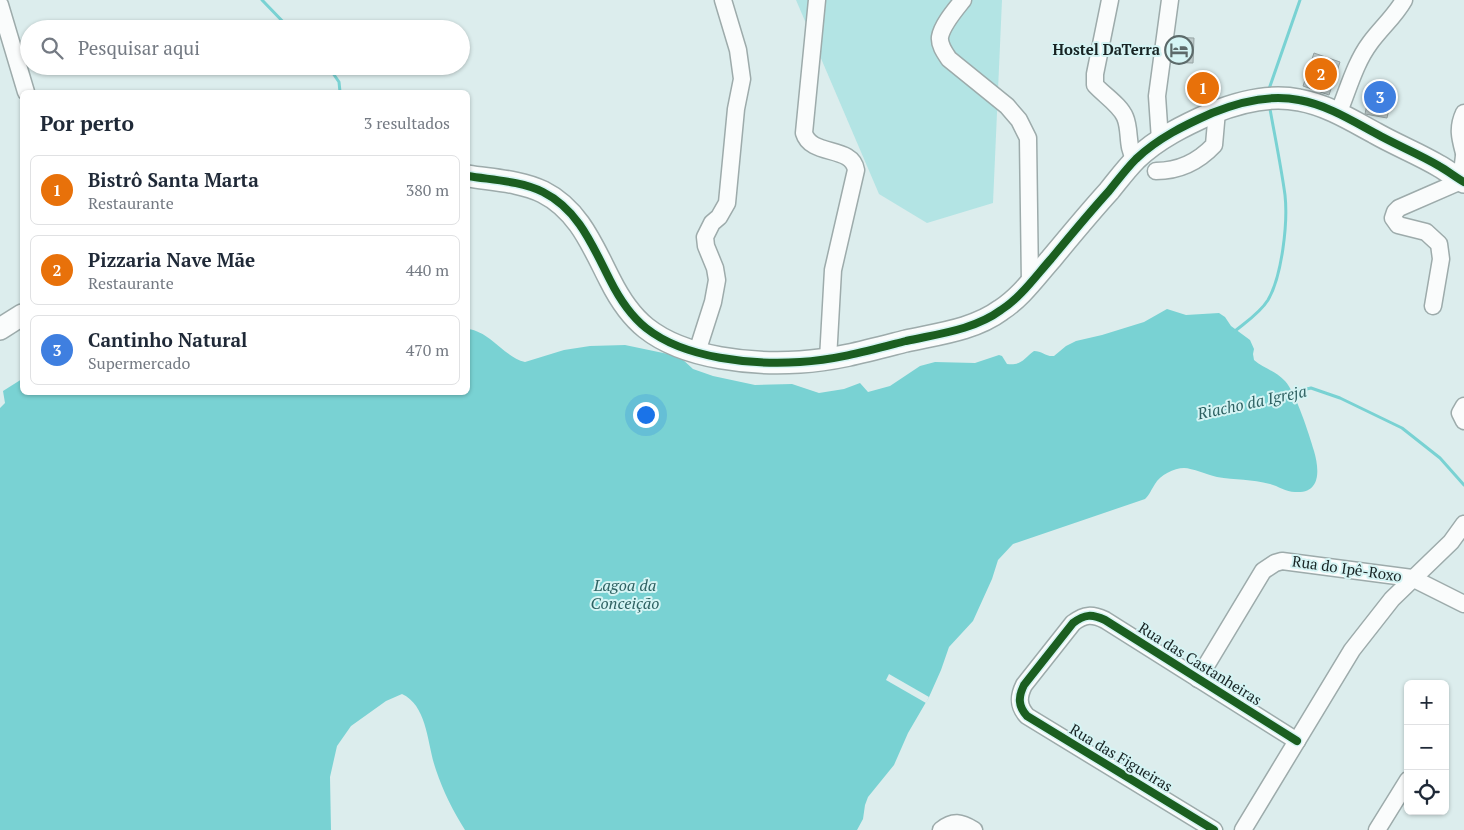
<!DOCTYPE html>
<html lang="pt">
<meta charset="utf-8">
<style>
body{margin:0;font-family:"PT Serif",serif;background:#f6f6f7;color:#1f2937}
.controls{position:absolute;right:15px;bottom:15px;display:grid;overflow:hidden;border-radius:8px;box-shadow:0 1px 4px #0004}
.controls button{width:45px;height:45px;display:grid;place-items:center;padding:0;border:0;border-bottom:1px solid #e0e1e3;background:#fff;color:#1f2937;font:25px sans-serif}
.you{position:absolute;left:645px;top:414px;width:18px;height:18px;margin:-12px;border:4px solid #fff;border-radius:50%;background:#1a73e8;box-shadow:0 0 0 8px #1a73e833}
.badge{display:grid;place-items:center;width:32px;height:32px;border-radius:50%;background:#5c6a6a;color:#fff;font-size:16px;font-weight:700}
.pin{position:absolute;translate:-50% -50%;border:2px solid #fff;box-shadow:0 1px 5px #0006}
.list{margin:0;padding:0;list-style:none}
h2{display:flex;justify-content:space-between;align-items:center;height:65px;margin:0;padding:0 20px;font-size:21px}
h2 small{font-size:16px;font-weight:400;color:#747a83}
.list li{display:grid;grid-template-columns:32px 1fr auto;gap:15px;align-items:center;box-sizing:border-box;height:70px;margin:0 10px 10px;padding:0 10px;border:1px solid #e0e1e3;border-radius:8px}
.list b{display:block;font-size:19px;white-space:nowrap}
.list p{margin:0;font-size:16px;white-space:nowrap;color:#747a83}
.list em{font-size:16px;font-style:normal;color:#747a83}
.icon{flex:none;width:28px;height:28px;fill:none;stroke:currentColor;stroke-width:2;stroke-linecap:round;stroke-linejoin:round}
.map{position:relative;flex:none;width:1464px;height:830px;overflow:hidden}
.search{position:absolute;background:#fff;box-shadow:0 1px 4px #0004;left:20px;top:20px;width:450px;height:55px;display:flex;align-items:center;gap:12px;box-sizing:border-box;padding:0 18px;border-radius:28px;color:#747a83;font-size:19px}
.panel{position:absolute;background:#fff;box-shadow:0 1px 4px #0004;left:20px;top:90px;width:450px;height:305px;border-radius:8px}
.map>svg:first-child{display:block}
</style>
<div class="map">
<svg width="1464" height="830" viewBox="0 0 1464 830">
<rect width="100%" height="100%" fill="#dceded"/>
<!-- green -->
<polygon fill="#b3e4e4" points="796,0 1002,0 993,203 927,223 879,194"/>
<!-- water -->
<path fill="#79d2d3" d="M1167,309L1186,315L1219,313L1225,317L1231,326L1250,340L1254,349L1253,354L1254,360C1263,368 1276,371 1285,381C1296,393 1309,434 1314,451C1319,468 1322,494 1295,492C1286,492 1278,486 1270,484C1252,479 1235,480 1217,477C1208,475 1192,468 1184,468C1174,468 1160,475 1155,484C1151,490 1150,494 1145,499L1013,544L998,560L992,579L973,621L949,647L941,670L929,697L908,733L894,765L868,797L865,805L863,819L857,830H465C453,811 443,791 436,770C427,745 428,706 402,694L386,701L351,726L337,746L330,777L331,830H0V408L5,403L3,391L22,379V392H468V329C491,332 504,357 525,362L564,350L590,346L625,345L668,354L681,358L693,369L713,376L755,385L792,384L819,393L844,389L860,383L868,392L890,386L920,366L935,362L975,363L999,355L1002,356L1007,364C1022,366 1024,358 1034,351C1042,351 1046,357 1054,356L1066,346L1076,341L1102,335L1144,322Z"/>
<!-- pier -->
<polygon fill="#dceded" points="889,674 929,697 926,703 886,680"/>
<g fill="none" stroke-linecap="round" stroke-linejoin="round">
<!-- stream -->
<g stroke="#79d2d3" stroke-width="3">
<polyline points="262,0 290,29"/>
<polyline points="328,66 339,82 340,92"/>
<polyline points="1269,89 1300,0"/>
<path d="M1235,331C1246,322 1260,313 1268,300C1282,276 1288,223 1285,195C1281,166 1275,137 1270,109"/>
<polyline points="1289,393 1311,388 1340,398 1402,428 1440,458 1464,485"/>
</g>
</g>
<!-- building -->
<g fill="#bdcaca" stroke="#98a5a5">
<polygon points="1166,37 1194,38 1193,63 1165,62"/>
<polygon points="1314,53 1340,62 1329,95 1303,86"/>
<polygon points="1214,77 1216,96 1192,98 1190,80"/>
<polygon points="1370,90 1392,94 1390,104 1368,100"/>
<polygon points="1368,100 1390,104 1387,118 1365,114"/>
</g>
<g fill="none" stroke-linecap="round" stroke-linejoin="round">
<defs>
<g id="minor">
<path d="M817,0L804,133C811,157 852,145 856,170L833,270L828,359"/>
<path d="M963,0C955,10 942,25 940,37C939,45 945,53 949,59L1007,106L1019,120L1028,138L1030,283"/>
<path d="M1110,0L1095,74V85C1104,95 1120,105 1125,117C1131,131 1126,146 1135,160"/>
<polyline points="0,5 26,92"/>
<path d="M1464,113C1457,128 1460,138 1464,153"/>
<path d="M1338,114C1348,90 1355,63 1370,43C1381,28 1395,16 1404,0"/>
<polyline points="1160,140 1157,96 1170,0"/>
<path d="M1156,171C1180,171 1198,162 1214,145L1217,111"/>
<polyline points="1433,306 1441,259 1439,244 1426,232 1398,225 1393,218 1395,212 1399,208 1461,181 1464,156"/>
<polyline points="697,352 713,302 717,280 715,268 706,246 705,237 712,223 719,217 727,203 736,109 742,79 738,50 723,0"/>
<polyline points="1464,406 1460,413 1464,421"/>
<polyline points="1198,679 1263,571 1275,563 1282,561 1412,578 1464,604"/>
<path d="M941,830C953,820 961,822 974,830"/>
<path d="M1214,830L1027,716C1018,706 1018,697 1024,685L1073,623C1085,614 1092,614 1105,620L1297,741"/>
<polyline points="1243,830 1352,650 1392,599 1451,542 1464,524"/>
<polyline points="1377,830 1408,780"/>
</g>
<g id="major">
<path d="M468,176C492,180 521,181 543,192C579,210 593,247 610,280C619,298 631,316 646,328C685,359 753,365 800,362C836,360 871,350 906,341C937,334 974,330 1001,310C1021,297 1035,277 1051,259C1070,236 1089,213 1109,191C1118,180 1126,169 1136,159C1158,138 1185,125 1212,113C1239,102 1270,94 1299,100C1327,105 1351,120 1375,133C1396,145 1419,154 1439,166C1448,171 1455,177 1464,182"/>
<polyline points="0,329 22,315"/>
</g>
</defs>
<!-- minor casing -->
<use href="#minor" stroke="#9dabab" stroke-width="19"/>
<!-- major casing -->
<use href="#major" stroke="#9dabab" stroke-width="24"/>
<!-- minor -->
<use href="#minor" stroke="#fafcfc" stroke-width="16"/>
<!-- major -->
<use href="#major" stroke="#fafcfc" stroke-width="21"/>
<defs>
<g id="cycleway">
<path d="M468,176C492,180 521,181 543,192C579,210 593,247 610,280C619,298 631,316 646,328C685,359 753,365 800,362C836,360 871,350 906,341C937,334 974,330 1001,310C1021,297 1035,277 1051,259C1070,236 1089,213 1109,191C1118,180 1126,169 1136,159C1158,138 1185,125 1212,113C1239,102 1270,94 1299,100C1327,105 1351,120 1375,133C1396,145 1419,154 1439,166C1448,171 1455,177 1464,182"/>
<path d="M1214,830L1027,716C1018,706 1018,697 1024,685L1073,623C1085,614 1092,614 1105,620L1297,741"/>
</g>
</defs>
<!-- cycleway casing -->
<use href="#cycleway" stroke="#d5f4f4" stroke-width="11"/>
<!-- cycleway -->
<use href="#cycleway" stroke="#1b5e20" stroke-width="8"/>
</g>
<!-- icons -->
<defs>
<symbol id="hotel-ring" viewBox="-11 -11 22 22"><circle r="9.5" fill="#d5f4f4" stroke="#5c6a6a" stroke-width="1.5"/><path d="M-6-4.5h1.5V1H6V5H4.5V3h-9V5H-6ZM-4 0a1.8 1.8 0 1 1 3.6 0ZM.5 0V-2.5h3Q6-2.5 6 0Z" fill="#5c6a6a"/></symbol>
</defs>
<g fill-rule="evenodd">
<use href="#hotel-ring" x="1163" y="34" width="32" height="32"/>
</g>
<g text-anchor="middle" stroke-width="4" stroke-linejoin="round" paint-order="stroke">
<!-- poi labels -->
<g font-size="15" font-weight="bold" fill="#172323" stroke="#d5f4f4" text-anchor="end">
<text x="1160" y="55">Hostel DaTerra</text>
</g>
<!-- street labels -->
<g font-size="15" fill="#172323" stroke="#d5f4f4">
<text transform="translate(1347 569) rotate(8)" y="5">Rua do Ipê-Roxo</text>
<text transform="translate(1200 664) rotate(32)" y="5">Rua das Castanheiras</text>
<text transform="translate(1121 758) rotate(31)" y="5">Rua das Figueiras</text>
</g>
<!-- water labels -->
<g font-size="16" font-style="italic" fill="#2e6162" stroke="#d5f4f4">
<text transform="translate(1252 402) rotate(-12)" y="6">Riacho da Igreja</text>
<text x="625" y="591">Lagoa da<tspan x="625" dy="18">Conceição</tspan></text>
</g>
</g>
</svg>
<div class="controls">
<button>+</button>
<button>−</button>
<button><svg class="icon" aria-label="locate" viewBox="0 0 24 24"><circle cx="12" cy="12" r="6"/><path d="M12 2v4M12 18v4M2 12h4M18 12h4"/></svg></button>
</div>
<div class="you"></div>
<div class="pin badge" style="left:1203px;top:88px;background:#e8710a">1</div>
<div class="pin badge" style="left:1321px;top:74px;background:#e8710a">2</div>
<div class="pin badge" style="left:1380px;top:97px;background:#3f7fe0">3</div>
<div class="search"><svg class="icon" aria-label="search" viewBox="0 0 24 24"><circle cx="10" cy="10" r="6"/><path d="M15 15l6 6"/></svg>Pesquisar aqui</div>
<section class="panel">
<h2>Por perto<small>3 resultados</small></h2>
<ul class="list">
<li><span class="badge" style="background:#e8710a">1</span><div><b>Bistrô Santa Marta</b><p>Restaurante</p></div><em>380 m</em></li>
<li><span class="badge" style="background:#e8710a">2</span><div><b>Pizzaria Nave Mãe</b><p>Restaurante</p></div><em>440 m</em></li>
<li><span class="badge" style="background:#3f7fe0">3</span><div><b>Cantinho Natural</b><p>Supermercado</p></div><em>470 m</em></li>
</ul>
</section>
</div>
